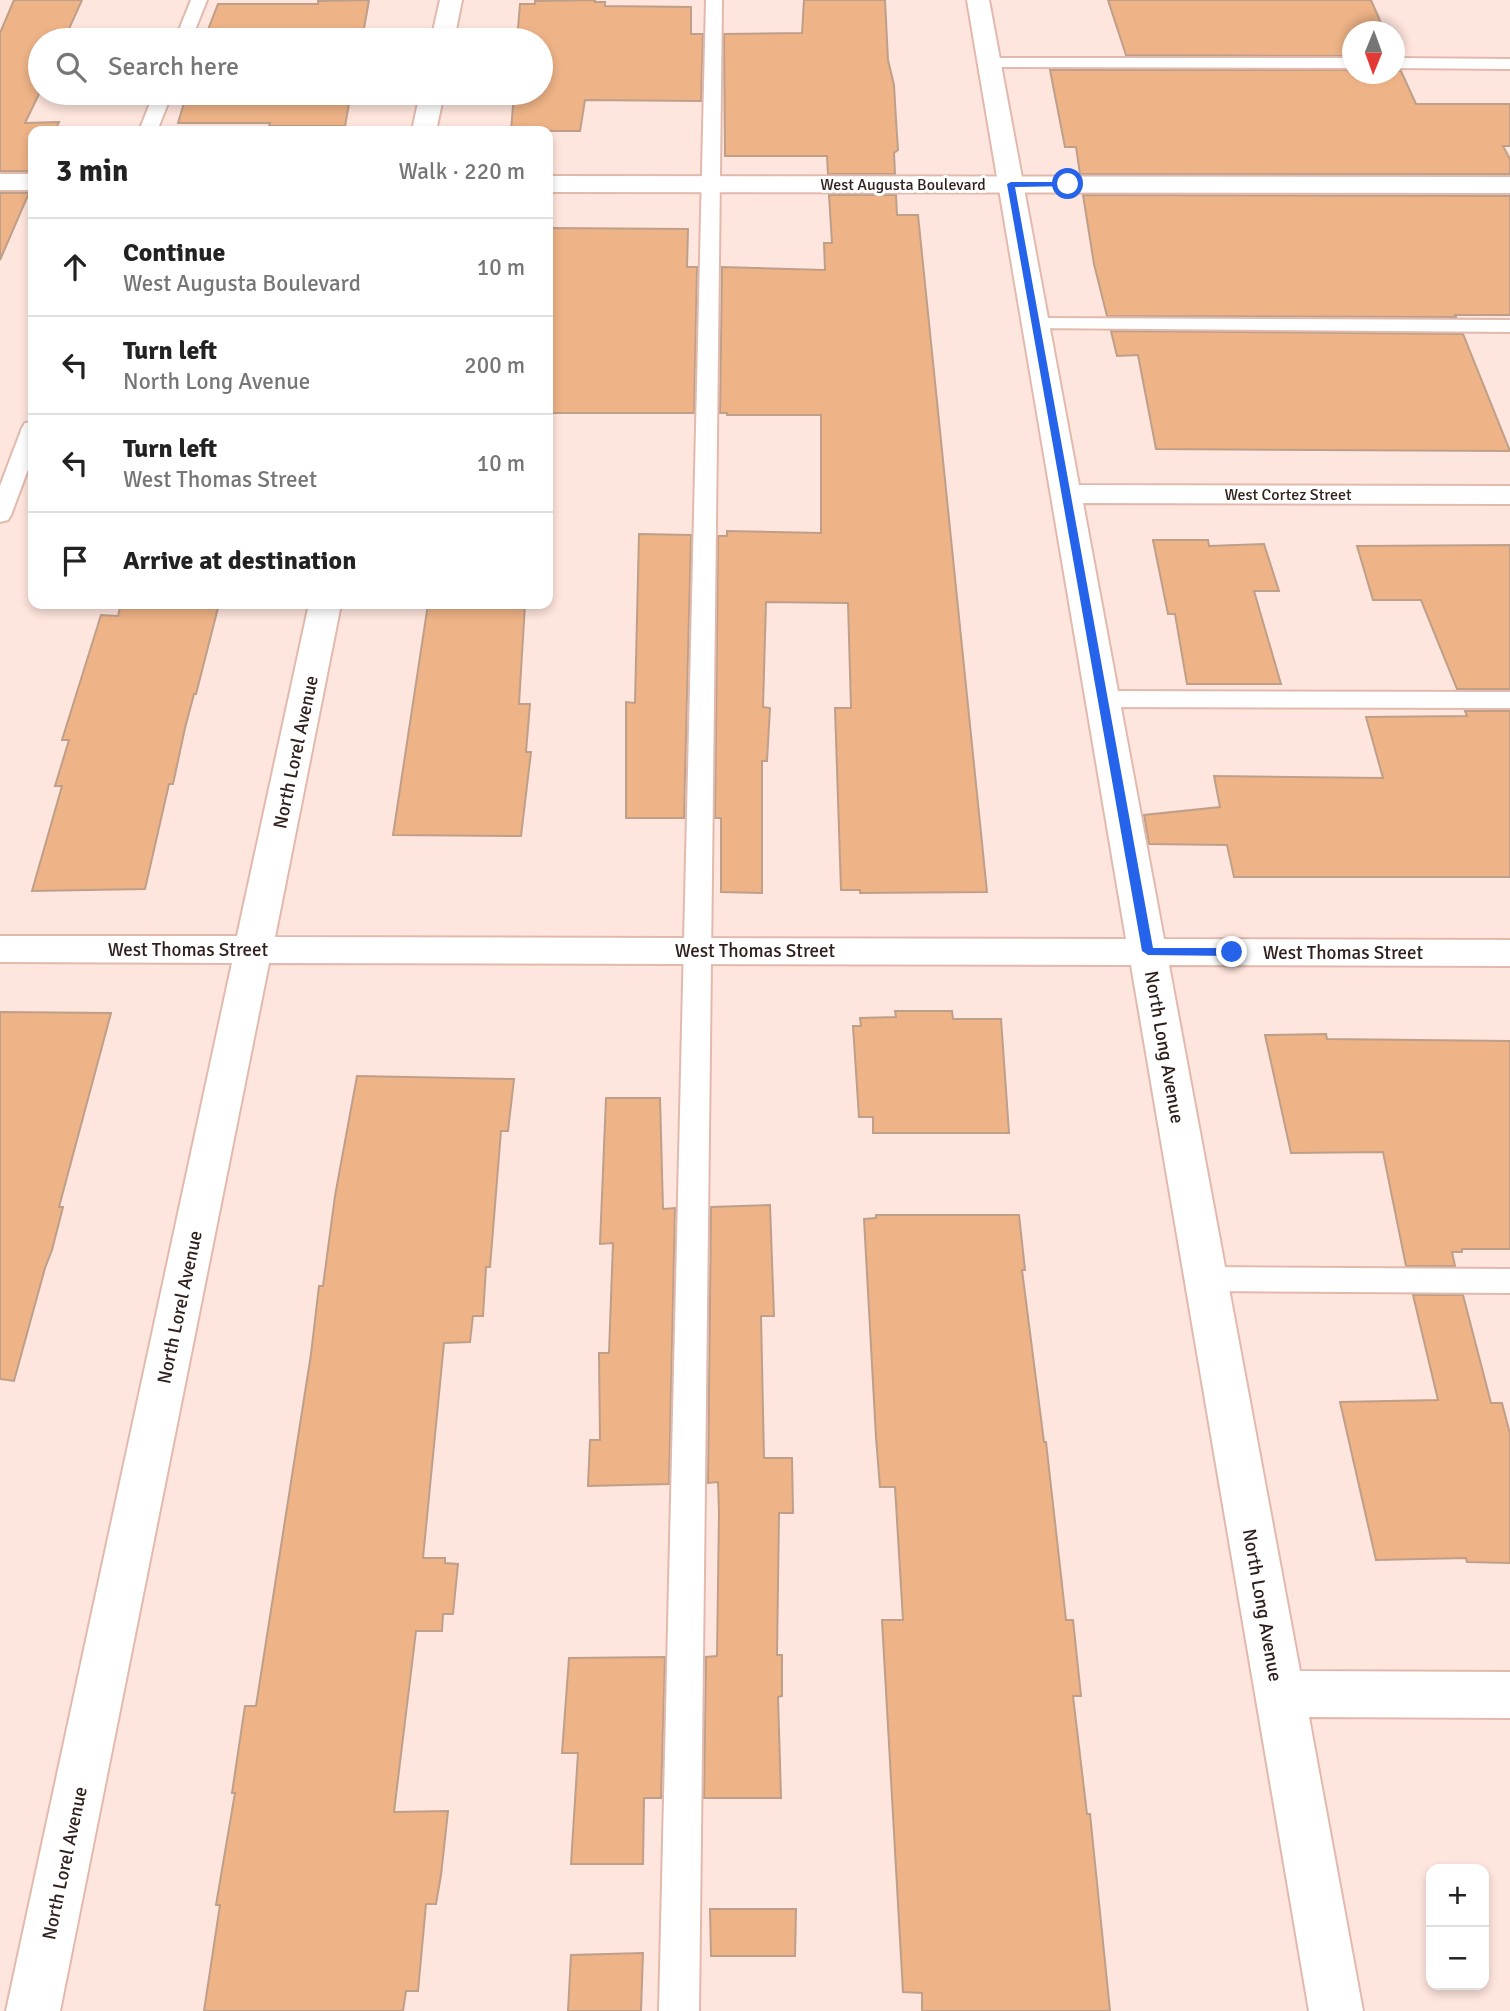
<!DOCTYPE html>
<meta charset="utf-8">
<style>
body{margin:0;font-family:Signika,sans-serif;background:#f2f2f2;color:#222}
.controls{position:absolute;right:21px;bottom:21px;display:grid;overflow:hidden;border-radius:14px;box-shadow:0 4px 10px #0003}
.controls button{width:63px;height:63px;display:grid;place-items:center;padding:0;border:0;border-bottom:2px solid #e0e0e0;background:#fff;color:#222;font:35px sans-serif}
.compass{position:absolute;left:1342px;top:21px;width:63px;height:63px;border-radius:50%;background:#fff;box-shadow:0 4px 10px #0003;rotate:181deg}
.stop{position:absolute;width:21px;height:21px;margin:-16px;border:5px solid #2563eb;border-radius:50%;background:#fff}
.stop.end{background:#2563eb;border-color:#fff;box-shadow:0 2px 7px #0008}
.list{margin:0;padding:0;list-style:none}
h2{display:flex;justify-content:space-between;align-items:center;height:91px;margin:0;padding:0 28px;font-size:30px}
h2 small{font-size:23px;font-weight:400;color:#767676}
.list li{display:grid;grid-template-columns:46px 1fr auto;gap:21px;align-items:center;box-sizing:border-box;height:98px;padding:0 28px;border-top:2px solid #e0e0e0}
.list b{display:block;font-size:26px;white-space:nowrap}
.list p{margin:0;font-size:23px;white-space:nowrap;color:#767676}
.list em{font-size:23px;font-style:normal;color:#767676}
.icon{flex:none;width:38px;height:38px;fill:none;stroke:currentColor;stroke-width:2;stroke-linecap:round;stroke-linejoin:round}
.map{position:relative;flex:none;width:1510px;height:2011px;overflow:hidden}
.search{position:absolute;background:#fff;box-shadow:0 4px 10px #0003;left:28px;top:28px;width:525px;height:77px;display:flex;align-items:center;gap:18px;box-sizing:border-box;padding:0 24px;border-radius:38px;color:#767676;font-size:26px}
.panel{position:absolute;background:#fff;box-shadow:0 4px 10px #0003;left:28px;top:126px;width:525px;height:483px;border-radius:14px}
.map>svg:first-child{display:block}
</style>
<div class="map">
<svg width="1510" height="2011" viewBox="0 0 1510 2011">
<rect width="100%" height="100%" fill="#fee5dd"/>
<!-- building -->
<g fill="#eeb387" stroke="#be9f89" stroke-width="2">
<polygon points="14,0 82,0 64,40 40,40 40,92 25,123 59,122 55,131 33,131 33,171 0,171 0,33"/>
<polygon points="369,0 362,40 204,40 218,4 318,4 318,1"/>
<polygon points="595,0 595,2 605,2 605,6 691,7 691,34 703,34 701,101 585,100 580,131 511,131 514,93 541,93 541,40 517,40 520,4 535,4 535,1"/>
<polygon points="804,0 885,0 888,60 894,85 896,120 898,150 894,153 895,174 828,174 827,156 725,156 724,34 802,33"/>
<polygon points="1108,0 1371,0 1385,32 1353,32 1353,56 1126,55"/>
<polygon points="1050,70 1353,70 1353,74 1395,74 1395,71 1401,71 1416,104 1510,104 1510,146 1503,146 1510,159 1510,174 1080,174 1076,147 1065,147"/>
<polygon points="187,93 351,93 345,126 269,126 270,123 178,123"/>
<polygon points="0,193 29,193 0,260"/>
<polygon points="829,195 896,195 897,215 918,215 987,892 860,893 860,890 841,890 835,708 851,708 848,603 766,602 763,707 770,708 767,761 762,761 762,893 721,892 721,818 715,818 718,536 727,536 727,531 821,533 821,415 727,415 727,413 720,413 722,267 825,270 824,243 832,243"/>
<polygon points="1083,195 1510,196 1510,315 1455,315 1456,317 1107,316 1094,264"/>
<polygon points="548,228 688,229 687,267 697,267 694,413 548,413"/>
<polygon points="1111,331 1463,334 1510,451 1156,449 1138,355 1117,356"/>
<polygon points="639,534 691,535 684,818 626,818 626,702 635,703"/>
<polygon points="1153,540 1208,540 1209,546 1264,544 1279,591 1254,591 1281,684 1187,684 1175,614 1168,614"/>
<polygon points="1510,545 1510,689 1457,689 1421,600 1373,600 1357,546"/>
<polygon points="121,604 219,604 196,694 194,694 185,728 173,784 169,784 145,889 32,891 62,786 55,786 69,740 62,740 101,615 118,616"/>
<polygon points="428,604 525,604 519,704 530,704 526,752 531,752 521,836 393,835"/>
<polygon points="1465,711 1510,711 1510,877 1234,877 1227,845 1149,844 1144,815 1220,807 1214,776 1383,778 1366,717 1467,716"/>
<polygon points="895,1011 952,1011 953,1019 1001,1019 1009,1133 873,1133 873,1117 859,1117 853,1026 861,1026 860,1018 896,1017"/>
<polygon points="0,1012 111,1013 59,1207 63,1207 52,1250 45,1268 14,1381 0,1379"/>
<polygon points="1326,1034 1327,1039 1510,1041 1510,1249 1462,1249 1462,1252 1452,1252 1455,1266 1406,1266 1383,1152 1291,1153 1265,1035"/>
<polygon points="357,1076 514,1079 508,1131 501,1131 490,1267 486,1267 483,1316 473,1316 470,1342 444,1343 423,1558 445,1558 445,1563 458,1564 453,1614 443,1614 442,1631 416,1631 394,1812 448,1811 441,1875 436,1904 426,1904 418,1991 406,1991 403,2011 204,2011 220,1905 216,1905 235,1793 232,1793 245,1706 256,1706 311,1354 319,1286 323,1286 335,1196"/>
<polygon points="606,1098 660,1098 663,1209 675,1208 669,1484 588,1486 590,1440 600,1440 599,1353 609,1353 613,1243 600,1244"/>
<polygon points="770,1205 774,1316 761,1316 764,1458 792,1458 793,1513 779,1513 777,1655 782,1655 782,1696 778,1697 781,1798 704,1798 706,1657 717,1656 719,1513 718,1482 708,1483 711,1207"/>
<polygon points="876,1215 1019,1215 1025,1270 1022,1270 1044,1442 1046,1442 1066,1620 1073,1620 1081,1696 1073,1696 1087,1814 1090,1814 1110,2011 922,2011 922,1993 903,1992 882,1620 903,1620 895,1487 880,1487 876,1437 864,1219 876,1218"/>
<polygon points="1413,1295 1463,1295 1491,1403 1502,1403 1510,1434 1510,1563 1467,1562 1466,1558 1376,1560 1340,1402 1438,1400"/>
<polygon points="665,1657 661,1798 644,1798 643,1864 571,1864 578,1753 562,1753 569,1658"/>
<polygon points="710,1909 796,1909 795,1956 711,1956"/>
<polygon points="643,1953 641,2011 568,2011 571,1955"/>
</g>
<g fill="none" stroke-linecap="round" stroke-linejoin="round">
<defs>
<g id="service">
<polygon points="191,0 207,0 191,40 175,40"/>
<polygon points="706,0 722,0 699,2011 659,2011"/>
<polygon points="990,58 1352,58 1352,68 984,67 981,63"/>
<polygon points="1394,58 1510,59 1510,69 1394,68"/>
<polygon points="154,93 172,93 157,131 139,131"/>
<polygon points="1036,318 1510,320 1510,332 1029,328 1026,324 1029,320"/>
<polygon points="33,422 33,456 11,515 8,520 0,522 0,486 22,428 25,423"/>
<polygon points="1103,691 1510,692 1510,708 1103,707 1094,704 1091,699 1094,694"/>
<polygon points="1206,1267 1510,1269 1510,1293 1206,1291 1195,1288 1190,1279 1195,1270"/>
</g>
<g id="minor">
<polygon points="440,0 462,0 454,40 431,40"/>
<polygon points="967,0 989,0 1079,485 1510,486 1510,504 1083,503 1164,939 1510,940 1510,966 1169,965 1300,1671 1510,1672 1510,1718 1309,1717 1363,2011 1309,2011 1131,965 269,963 60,2011 6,2011 232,963 0,962 0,936 237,936 309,604 341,604 275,937 1126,939"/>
<polygon points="420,93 444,93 436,131 412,131"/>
</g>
<g id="tertiary">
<rect x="0" y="174" width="33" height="16"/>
<polygon points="548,176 1510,177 1510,193 548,192"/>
</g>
</defs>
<!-- service casing -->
<use href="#service" stroke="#e1baad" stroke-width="4"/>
<!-- minor casing -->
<use href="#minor" stroke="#e1baad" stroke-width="4"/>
<!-- tertiary casing -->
<use href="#tertiary" stroke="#e1baad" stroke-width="4"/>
<!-- service -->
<use href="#service" fill="#fff" fill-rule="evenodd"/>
<!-- minor -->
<use href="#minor" fill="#fff" fill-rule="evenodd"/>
<!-- tertiary -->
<use href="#tertiary" fill="#fff" fill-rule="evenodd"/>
</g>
<!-- route -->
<polygon fill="#2563eb" points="1068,182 1071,186 1015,187 1153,948 1232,948 1238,952 1232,956 1148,955 1142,951 1007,184 1011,182"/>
<g text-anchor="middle" stroke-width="6" stroke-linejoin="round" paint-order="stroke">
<!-- far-street labels -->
<g font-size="16" fill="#30211c" stroke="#fff">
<text x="903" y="190">West Augusta Boulevard</text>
<text x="1288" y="500">West Cortez Street</text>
</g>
<!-- street labels -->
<g font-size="19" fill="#30211c" stroke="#fff">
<text transform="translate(295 752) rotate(-78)" y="7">North Lorel Avenue</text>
<text x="188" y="956">West Thomas Street</text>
<text x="755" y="957">West Thomas Street</text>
<text x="1343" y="959">West Thomas Street</text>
<text transform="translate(1165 1047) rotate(80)" y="7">North Long Avenue</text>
<text transform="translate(179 1307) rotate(-78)" y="7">North Lorel Avenue</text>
<text transform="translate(1263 1605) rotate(80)" y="7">North Long Avenue</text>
<text transform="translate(64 1863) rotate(-78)" y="7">North Lorel Avenue</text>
</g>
</g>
</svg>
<div class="controls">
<button>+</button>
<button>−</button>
</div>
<svg class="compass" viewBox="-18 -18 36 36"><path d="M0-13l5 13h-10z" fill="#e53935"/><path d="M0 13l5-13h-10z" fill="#767676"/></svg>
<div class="stop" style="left:1068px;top:184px"></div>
<div class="stop end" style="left:1232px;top:952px"></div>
<div class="search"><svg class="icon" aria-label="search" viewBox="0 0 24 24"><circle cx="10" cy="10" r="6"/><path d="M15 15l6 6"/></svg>Search here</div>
<section class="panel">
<h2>3 min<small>Walk · 220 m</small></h2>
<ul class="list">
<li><svg class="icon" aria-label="ahead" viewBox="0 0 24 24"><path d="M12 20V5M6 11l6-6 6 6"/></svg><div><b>Continue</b><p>West Augusta Boulevard</p></div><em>10 m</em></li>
<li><svg class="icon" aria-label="left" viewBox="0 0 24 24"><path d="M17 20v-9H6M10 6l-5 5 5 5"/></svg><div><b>Turn left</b><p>North Long Avenue</p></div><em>200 m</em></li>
<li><svg class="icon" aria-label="left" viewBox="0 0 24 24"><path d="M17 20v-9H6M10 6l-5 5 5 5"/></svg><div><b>Turn left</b><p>West Thomas Street</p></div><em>10 m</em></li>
<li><svg class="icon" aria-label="arrive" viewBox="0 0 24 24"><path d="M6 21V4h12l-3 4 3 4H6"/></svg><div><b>Arrive at destination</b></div></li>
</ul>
</section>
</div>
